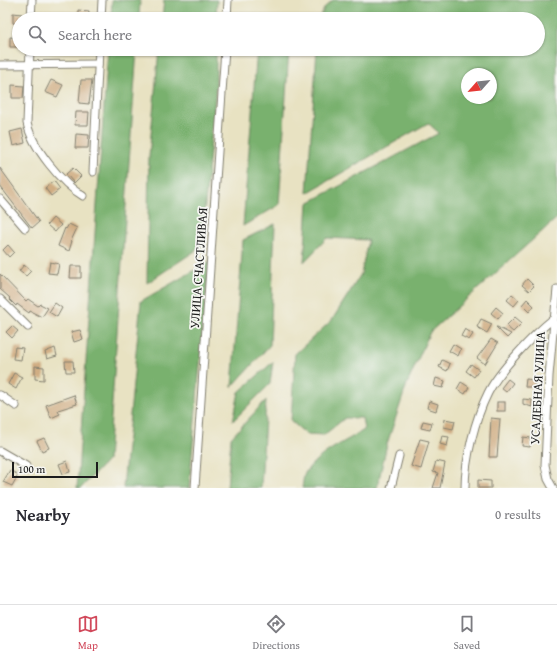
<!DOCTYPE html>
<meta charset="utf-8">
<style>
body{margin:0;font-family:"Gentium Book Plus",serif;background:#f7f7f7;color:#2b2b33}
.compass{position:absolute;left:461px;top:68px;width:36px;height:36px;border-radius:50%;background:#fff;box-shadow:0 1px 3px #0004;rotate:243deg}
.scale{position:absolute;left:12px;bottom:10px;width:86px;box-sizing:border-box;padding-left:4px;border:2px solid #1c1c1c;border-top:0;font-size:11px;line-height:14px;white-space:nowrap;color:#1c1c1c;-webkit-text-stroke:3px #f6f6f2;paint-order:stroke}
.list{margin:0;padding:0;list-style:none}
h2{display:flex;justify-content:space-between;align-items:center;height:52px;margin:0;padding:0 16px;font-size:17px}
h2 small{font-size:13px;font-weight:400;color:#7c7c81}
.icon{flex:none;width:22px;height:22px;fill:none;stroke:currentColor;stroke-width:2;stroke-linecap:round;stroke-linejoin:round}
.map{position:relative;flex:none;width:557px;height:488px;overflow:hidden}
.search{position:absolute;background:#fff;box-shadow:0 1px 3px #0004;left:12px;right:12px;top:12px;height:44px;display:flex;align-items:center;gap:10px;box-sizing:border-box;padding:0 14px;border-radius:22px;color:#7c7c81;font-size:15px}
.sheet{height:116px;background:#fff}
nav{display:flex;justify-content:space-around;align-items:center;box-sizing:border-box;height:56px;border-top:1px solid #e1e1e2;background:#fff;font-size:11px;color:#7c7c81}
nav a{display:grid;justify-items:center;gap:2px}
nav .on{color:#d1495b}
.map>svg:first-child{display:block}
</style>
<div class="map">
<svg width="557" height="488" viewBox="0 0 557 488">
<rect width="100%" height="100%" fill="#f6f6f2"/>
<filter id="ink" filterUnits="userSpaceOnUse"><feTurbulence type="fractalNoise" baseFrequency=".025" numOctaves="2"/><feDisplacementMap in="SourceGraphic" scale="8" xChannelSelector="R" yChannelSelector="G"/><feConvolveMatrix kernelMatrix="1 2 1 2 8 2 1 2 1" color-interpolation-filters="sRGB"/></filter>
<filter id="wash" filterUnits="userSpaceOnUse"><feTurbulence type="fractalNoise" baseFrequency=".012" numOctaves="4" result="noise"/><feDisplacementMap in="SourceGraphic" scale="16" xChannelSelector="R" yChannelSelector="G"/><feGaussianBlur stdDeviation="0.9" result="paint"/><feColorMatrix in="noise" values="0 0 0 0 0 0 0 0 0 0 0 0 0 0 0 0 0 1.4 0 .05"/><feComposite in="paint" operator="in"/></filter>
<g filter="url(#wash)">
<rect width="100%" height="100%" fill="#e8e2c2"/>
<!-- forest -->
<g fill="#79b16e" stroke="#4a6645" fill-rule="evenodd">
<polygon points="112,0 140,0 139,19 111,19"/>
<polygon points="164,0 217,0 216,19 162,19"/>
<path d="M333,0H557V218L430,332L407,384L387,444L377,488H302C303,483 303,477 305,473C318,453 345,442 364,430L362,418H345L324,435L306,434L291,421L295,354L332,320L361,274L368,240L327,238L304,262L308,203L439,133L428,123L307,193L317,49H538V19H319L325,7ZM467,74H491V98H467Z"/>
<polygon points="108,49 137,49 108,460 81,488 77,488"/>
<polygon points="159,49 216,49 216,87 201,247 147,283 149,156"/>
<polygon points="257,49 289,49 279,205 243,226"/>
<polygon points="275,224 270,345 232,387 243,240"/>
<polygon points="209,262 189,488 123,488 141,301"/>
<polygon points="273,362 270,384 233,421 239,392"/>
<polygon points="266,400 261,488 227,488 231,438"/>
</g>
<g id="blocks">
<!-- building -->
<g fill="#d0ad83">
<polygon points="78,10 89,11 88,19 78,19"/>
<polygon points="13,13 22,14 19,24 13,23"/>
<polygon points="10,37 19,38 19,47 10,47"/>
<polygon points="51,80 63,85 57,97 45,92"/>
<polygon points="81,80 92,80 89,104 79,103"/>
<polygon points="12,85 24,86 23,98 12,98"/>
<polygon points="76,112 89,112 88,125 75,125"/>
<polygon points="22,129 25,143 13,146 10,132"/>
<polygon points="76,134 89,135 88,148 75,148"/>
<polygon points="0,168 39,222 32,228 0,186"/>
<polygon points="73,168 81,176 74,183 66,174"/>
<polygon points="54,181 60,189 51,196 45,188"/>
<polygon points="53,218 61,225 55,232 47,225"/>
<polygon points="69,224 77,228 71,241 72,241 69,251 58,246 65,228 66,229"/>
<polygon points="8,245 14,252 9,257 3,250"/>
<polygon points="50,262 59,264 57,274 48,273"/>
<polygon points="24,265 31,271 26,276 19,271"/>
<polygon points="71,266 81,266 81,278 70,278"/>
<polygon points="0,274 26,301 28,299 38,306 40,304 48,308 42,317 30,311 29,313 17,304 16,306 9,299 10,298 0,289"/>
<polygon points="527,279 534,286 529,291 522,285"/>
<polygon points="512,294 519,300 514,306 507,300"/>
<polygon points="527,299 534,306 529,312 522,305"/>
<polygon points="55,303 62,308 57,317 49,312"/>
<polygon points="496,307 503,313 498,319 491,313"/>
<polygon points="515,317 522,323 513,332 506,326"/>
<polygon points="481,319 492,324 487,333 477,327"/>
<polygon points="12,326 18,331 12,338 6,332"/>
<polygon points="496,327 497,327 511,334 507,338"/>
<polygon points="465,329 473,334 469,340 461,336"/>
<polygon points="80,330 83,339 74,342 71,332"/>
<polygon points="491,339 498,343 485,364 477,358"/>
<polygon points="453,344 461,349 458,356 449,351"/>
<polygon points="15,347 23,348 21,360 13,359"/>
<polygon points="55,348 57,356 47,359 45,352"/>
<polygon points="442,360 450,364 447,371 439,367"/>
<polygon points="65,361 73,361 74,372 66,372"/>
<polygon points="471,364 479,370 474,377 466,371"/>
<polygon points="35,366 44,367 44,380 35,379"/>
<polygon points="14,373 22,377 16,389 8,384"/>
<polygon points="436,378 445,381 443,388 434,386"/>
<polygon points="508,379 513,383 506,392 501,388"/>
<polygon points="526,379 535,380 534,387 525,387"/>
<polygon points="461,382 469,387 465,394 457,389"/>
<polygon points="74,395 77,404 58,410 60,414 51,418 46,405"/>
<polygon points="523,399 532,400 532,407 523,404"/>
<polygon points="429,401 438,404 436,411 427,408"/>
<rect x="497" y="402" width="8" height="9"/>
<polygon points="491,418 500,419 497,457 489,457"/>
<polygon points="445,419 455,421 453,429 444,427"/>
<polygon points="423,421 432,423 430,430 421,428"/>
<polygon points="442,436 449,437 447,446 440,444"/>
<polygon points="523,437 531,438 530,447 522,446"/>
<polygon points="44,438 49,448 42,451 37,441"/>
<polygon points="420,439 429,441 421,469 411,466"/>
<polygon points="67,461 70,472 63,474 59,464"/>
<polygon points="436,461 445,463 440,488 433,488 438,473 433,472"/>
<polygon points="10,470 18,475 12,486 3,482"/>
<polygon points="478,480 491,481 491,488 478,488"/>
</g>
</g>
</g>
<g filter="url(#ink)">
<use href="#blocks" fill-opacity="0" stroke="#827f6f" stroke-width="1"/>
<g fill="none" stroke-linecap="round" stroke-linejoin="round">
<defs>
<g id="minor">
<polyline points="31,19 32,0"/>
<polyline points="101,19 102,0"/>
<polyline points="227,19 228,0"/>
<path d="M30,49L27,123C32,147 62,184 83,196"/>
<polyline points="0,65 98,64"/>
<polyline points="93,172 99,49"/>
<polyline points="0,199 25,228"/>
<polyline points="0,299 28,327"/>
<polyline points="0,395 16,406"/>
<polyline points="0,451 26,466"/>
<polyline points="195,488 225,49"/>
<polyline points="391,488 399,456"/>
<path d="M465,488C465,459 475,419 488,393C498,372 534,334 553,319"/>
<polyline points="553,488 548,479 545,465 549,376 557,289"/>
</g>
</defs>
<!-- minor casing -->
<use href="#minor" stroke="#827f6f" stroke-width="9"/>
<!-- minor -->
<use href="#minor" stroke="#fff" stroke-width="7"/>
</g>
</g>
<g text-anchor="middle" stroke-width="3.5" stroke-linejoin="round" paint-order="stroke">
<!-- street labels -->
<g font-size="13" fill="#1c1c1c" stroke="#f6f6f2">
<text transform="translate(198 268) rotate(-86)" y="5">УЛИЦА СЧАСТЛИВАЯ</text>
<text transform="translate(537 388) rotate(-87)" y="5">УСАДЕБНАЯ УЛИЦА</text>
</g>
</g>
</svg>
<svg class="compass" viewBox="-18 -18 36 36"><path d="M0-13l5 13h-10z" fill="#e53935"/><path d="M0 13l5-13h-10z" fill="#7c7c81"/></svg>
<div class="scale">100 m</div>
<div class="search"><svg class="icon" aria-label="search" viewBox="0 0 24 24"><circle cx="10" cy="10" r="6"/><path d="M15 15l6 6"/></svg>Search here</div>
</div>
<section class="sheet">
<h2>Nearby<small>0 results</small></h2>
<ul class="list">
</ul>
</section>
<nav>
<a class="on"><svg class="icon" aria-label="map" viewBox="0 0 24 24"><path d="M3 6l6-2 6 2 6-2v14l-6 2-6-2-6 2zM9 4v14M15 6v14"/></svg>Map</a>
<a><svg class="icon" aria-label="directions" viewBox="0 0 24 24"><path d="M12 3l9 9-9 9-9-9zM9 14v-3h6M13 9l2 2-2 2"/></svg>Directions</a>
<a><svg class="icon" aria-label="saved" viewBox="0 0 24 24"><path d="M7 4h10v16l-5-4-5 4z"/></svg>Saved</a>
</nav>
